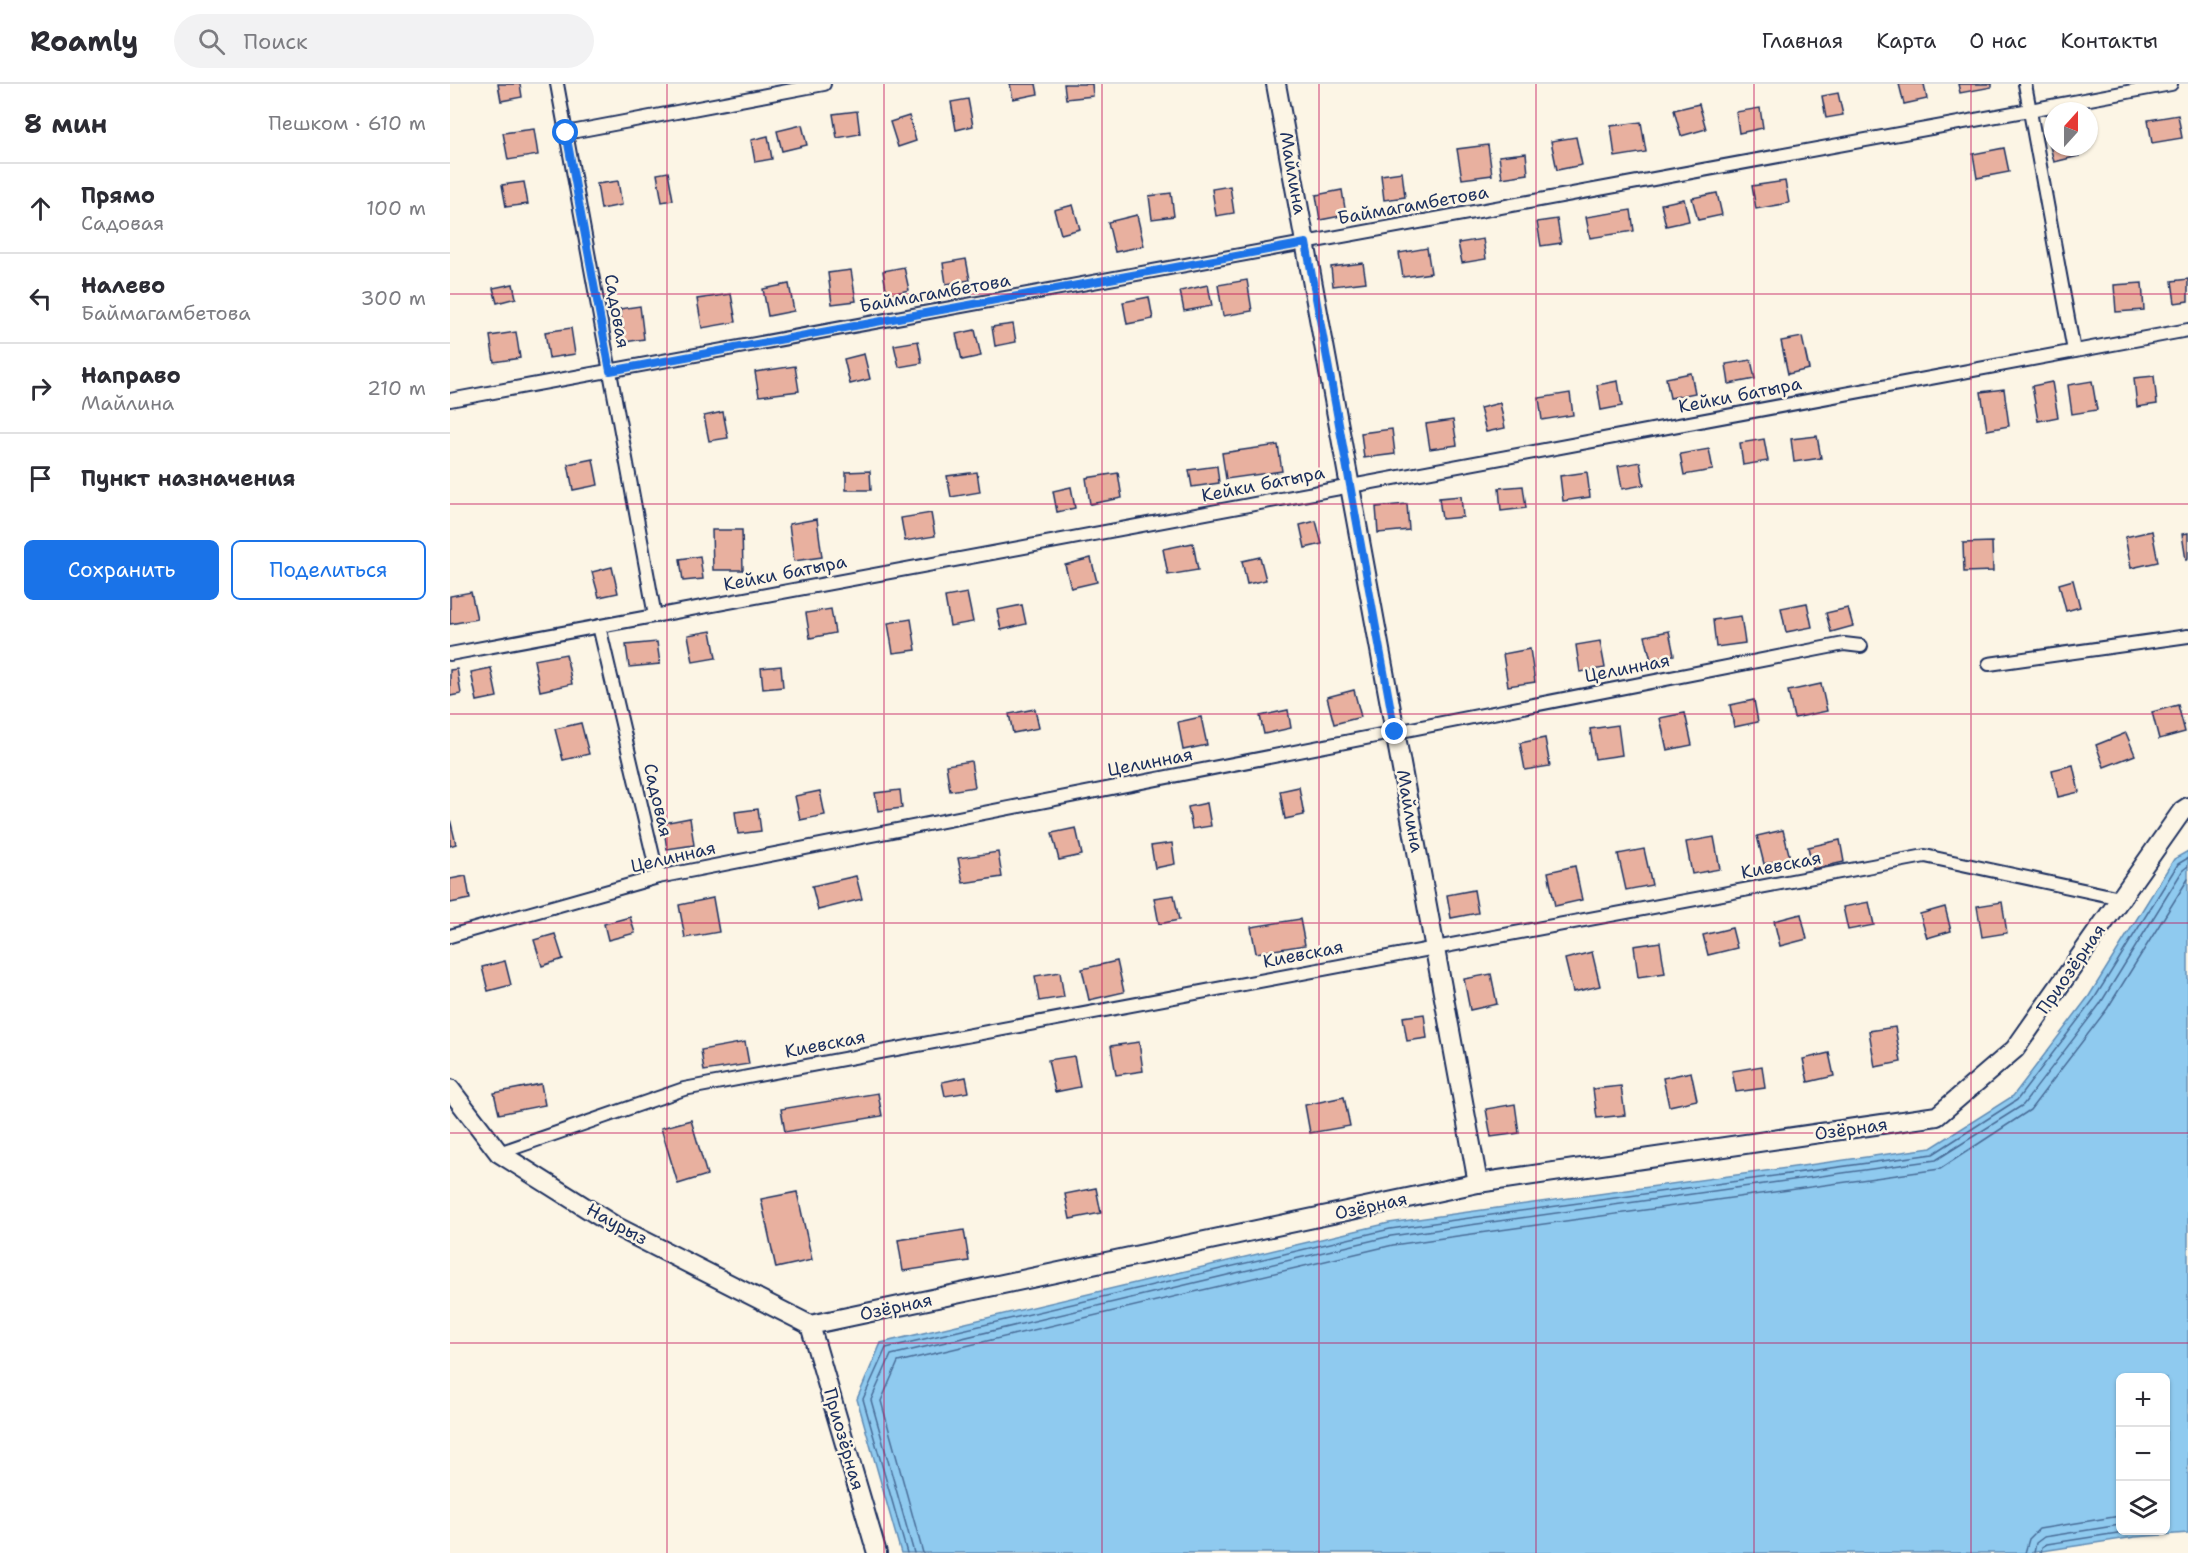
<!DOCTYPE html>
<html lang="ru">
<meta charset="utf-8">
<style>
body{margin:0;font-family:"Shantell Sans",sans-serif;background:#f2f2f3;color:#2b2b33}
.controls{position:absolute;right:18px;bottom:18px;display:grid;overflow:hidden;border-radius:9px;box-shadow:0 2px 4px #0004}
.controls button{width:54px;height:54px;display:grid;place-items:center;padding:0;border:0;border-bottom:2px solid #e1e1e2;background:#fff;color:#2b2b33;font:30px sans-serif}
.compass{position:absolute;left:1594px;top:18px;width:54px;height:54px;border-radius:50%;background:#fff;box-shadow:0 2px 4px #0004;rotate:21deg}
.stop{position:absolute;width:18px;height:18px;margin:-14px;border:4px solid #1a73e8;border-radius:50%;background:#fff}
.stop.end{background:#1a73e8;border-color:#fff;box-shadow:0 2px 6px #0008}
.list{margin:0;padding:0;list-style:none}
h2{display:flex;justify-content:space-between;align-items:center;height:78px;margin:0;padding:0 24px;font-size:26px}
h2 small{font-size:20px;font-weight:400;color:#7c7c81}
.list li{display:grid;grid-template-columns:39px 1fr auto;gap:18px;align-items:center;box-sizing:border-box;height:90px;padding:0 24px;border-top:2px solid #e1e1e2}
.list b{display:block;font-size:22px;white-space:nowrap}
.list p{margin:0;font-size:20px;white-space:nowrap;color:#7c7c81}
.list em{font-size:20px;font-style:normal;color:#7c7c81}
.actions{display:flex;gap:12px;padding:18px 24px}
.actions a{flex:1;padding:14px 0;border:2px solid #1a73e8;border-radius:9px;text-align:center;font-size:21px;color:#1a73e8}
.actions .main{background:#1a73e8;color:#fff}
.icon{flex:none;width:33px;height:33px;fill:none;stroke:currentColor;stroke-width:2;stroke-linecap:round;stroke-linejoin:round}
.map{position:relative;flex:none;width:1738px;height:1469px;overflow:hidden}
header{display:flex;align-items:center;gap:36px;box-sizing:border-box;height:84px;padding:0 30px;background:#fff;border-bottom:2px solid #e1e1e2}
header strong{font-size:28px}
nav{display:flex;gap:33px;margin-inline-start:auto;font-size:21px}
.search{width:420px;height:54px;background:#f2f2f3;display:flex;align-items:center;gap:15px;box-sizing:border-box;padding:0 21px;border-radius:33px;color:#7c7c81;font-size:22px}
main{display:flex}
aside{flex:1;background:#fff}
.map>svg:first-child{display:block}
</style>
<header>
<strong>Roamly</strong>
<div class="search"><svg class="icon" aria-label="search" viewBox="0 0 24 24"><circle cx="10" cy="10" r="6"/><path d="M15 15l6 6"/></svg>Поиск</div>
<nav><a>Главная</a><a>Карта</a><a>О нас</a><a>Контакты</a></nav>
</header>
<main>
<aside>
<h2>8 мин<small>Пешком · 610 m</small></h2>
<ul class="list">
<li><svg class="icon" aria-label="ahead" viewBox="0 0 24 24"><path d="M12 20V5M6 11l6-6 6 6"/></svg><div><b>Прямо</b><p>Садовая</p></div><em>100 m</em></li>
<li><svg class="icon" aria-label="left" viewBox="0 0 24 24"><path d="M17 20v-9H6M10 6l-5 5 5 5"/></svg><div><b>Налево</b><p>Баймагамбетова</p></div><em>300 m</em></li>
<li><svg class="icon" aria-label="right" viewBox="0 0 24 24"><path d="M7 20v-9h11M14 6l5 5-5 5"/></svg><div><b>Направо</b><p>Майлина</p></div><em>210 m</em></li>
<li><svg class="icon" aria-label="arrive" viewBox="0 0 24 24"><path d="M6 21V4h12l-3 4 3 4H6"/></svg><div><b>Пункт назначения</b></div></li>
</ul>
<div class="actions"><a class="main">Сохранить</a><a>Поделиться</a></div>
</aside>
<div class="map">
<svg width="1738" height="1469" viewBox="0 0 1738 1469">
<rect width="100%" height="100%" fill="#fcf5e5"/>
<filter id="ink" filterUnits="userSpaceOnUse"><feTurbulence type="fractalNoise" baseFrequency=".0167" numOctaves="2"/><feDisplacementMap in="SourceGraphic" scale="12" xChannelSelector="R" yChannelSelector="G"/><feConvolveMatrix kernelMatrix="1 2 1 2 8 2 1 2 1" color-interpolation-filters="sRGB"/></filter>
<g filter="url(#ink)">
<!-- water -->
<path fill="#8fcaef" stroke="#618cb5" stroke-width="1.5" fill-rule="evenodd" d="M1738,767V1449L1685,1453L1579,1469H451L407,1315L431,1259L939,1139L1481,1064L1563,1012L1639,912L1724,775ZM1670,1294H1716V1446H1670Z"/>
<g fill="none" stroke-linecap="round" stroke-linejoin="round">
<!-- shore -->
<g stroke="#496d98" stroke-width="1.5">
<polyline points="457,1469 413,1315 436,1264 940,1145 1483,1070 1567,1016 1644,915 1728,780 1738,774"/>
<polyline points="464,1469 421,1316 441,1271 941,1152 1486,1076 1573,1021 1650,920 1733,786 1738,782"/>
<polyline points="473,1469 431,1317 448,1278 943,1161 1490,1085 1580,1026 1657,925 1738,795"/>
<polyline points="1575,1469 1579,1455 1589,1445 1670,1432"/>
<polyline points="1584,1469 1586,1459 1594,1453 1670,1441"/>
<polyline points="1591,1469 1592,1463 1597,1460 1687,1446"/>
</g>
</g>
<!-- building -->
<g fill="#e8b09f" stroke="#1b2f5e" stroke-width="1.5">
<polygon points="48,0 70,0 72,13 51,17"/>
<polygon points="560,0 586,0 588,10 563,15"/>
<polygon points="614,0 642,0 643,12 616,15"/>
<polygon points="1449,0 1474,0 1477,15 1454,20"/>
<polygon points="1508,0 1542,0 1542,3 1510,9"/>
<polygon points="1388,9 1393,31 1376,34 1372,12"/>
<polygon points="518,15 523,42 506,46 501,18"/>
<polygon points="1249,20 1256,45 1231,52 1224,26"/>
<polygon points="1310,24 1313,44 1289,49 1286,28"/>
<polygon points="407,27 410,50 387,54 383,30"/>
<polygon points="1728,31 1732,54 1702,59 1698,36"/>
<polygon points="459,32 466,57 448,63 440,38"/>
<polygon points="1191,38 1196,68 1165,73 1161,42"/>
<polygon points="352,41 357,61 332,67 327,47"/>
<polygon points="84,45 88,71 58,76 53,49"/>
<polygon points="318,52 322,75 305,78 301,56"/>
<polygon points="1126,53 1132,81 1107,86 1101,57"/>
<polygon points="1603,53 1603,63 1627,63 1629,72 1604,78 1598,54"/>
<polygon points="1038,61 1042,91 1012,95 1007,65"/>
<polygon points="1554,64 1559,88 1527,94 1523,70"/>
<polygon points="1076,69 1078,90 1052,94 1049,72"/>
<polygon points="218,88 223,116 212,118 207,90"/>
<polygon points="952,88 955,113 934,116 931,91"/>
<polygon points="168,97 172,121 151,125 147,100"/>
<polygon points="1335,97 1339,119 1306,125 1302,102"/>
<polygon points="74,98 78,120 56,123 52,101"/>
<polygon points="780,102 784,129 766,132 762,105"/>
<polygon points="892,106 896,131 870,136 866,111"/>
<polygon points="721,109 724,132 702,135 699,112"/>
<polygon points="1267,109 1272,131 1248,136 1242,114"/>
<polygon points="1234,115 1239,137 1216,142 1211,120"/>
<polygon points="623,121 630,145 611,150 604,126"/>
<polygon points="1181,126 1184,147 1140,154 1136,133"/>
<polygon points="687,131 694,162 665,168 658,138"/>
<polygon points="1107,135 1111,159 1091,162 1087,138"/>
<polygon points="1033,155 1036,175 1012,179 1008,159"/>
<polygon points="977,164 981,189 953,193 949,169"/>
<polygon points="516,175 520,196 496,200 493,179"/>
<polygon points="913,179 916,198 883,202 881,183"/>
<polygon points="454,183 459,206 437,211 433,187"/>
<polygon points="401,186 406,217 382,220 378,189"/>
<polygon points="1738,195 1738,217 1725,219 1722,197"/>
<polygon points="797,196 802,227 773,232 768,201"/>
<polygon points="1692,199 1694,226 1666,228 1664,201"/>
<polygon points="63,200 66,214 47,219 43,204"/>
<polygon points="339,200 344,227 318,232 313,205"/>
<polygon points="758,201 762,222 734,227 730,207"/>
<polygon points="281,210 286,238 252,244 247,215"/>
<polygon points="699,213 703,235 677,240 673,218"/>
<polygon points="190,222 194,255 175,258 170,225"/>
<polygon points="563,240 566,258 545,262 542,243"/>
<polygon points="121,244 125,270 99,274 95,248"/>
<polygon points="525,246 531,272 512,276 506,250"/>
<polygon points="66,248 70,274 44,278 40,252"/>
<polygon points="1352,253 1359,285 1338,290 1331,257"/>
<polygon points="468,257 472,279 449,283 444,261"/>
<polygon points="414,270 420,295 400,300 394,275"/>
<polygon points="1301,276 1305,295 1279,300 1276,280"/>
<polygon points="345,282 349,307 309,312 305,288"/>
<polygon points="1241,289 1245,309 1220,314 1216,294"/>
<polygon points="1704,292 1707,320 1687,323 1684,294"/>
<polygon points="1168,297 1172,322 1151,326 1147,301"/>
<polygon points="1642,297 1647,326 1622,330 1618,301"/>
<polygon points="1602,298 1608,333 1588,337 1582,302"/>
<polygon points="1554,305 1559,342 1537,346 1531,308"/>
<polygon points="1120,309 1123,331 1092,336 1089,314"/>
<polygon points="1050,319 1055,344 1036,348 1030,324"/>
<polygon points="273,328 278,354 259,357 254,332"/>
<polygon points="1003,336 1007,361 980,365 976,340"/>
<polygon points="942,345 945,370 914,374 911,349"/>
<polygon points="1367,352 1371,374 1344,378 1341,355"/>
<polygon points="1314,355 1318,377 1293,381 1290,359"/>
<polygon points="828,361 832,387 776,395 772,369"/>
<polygon points="1259,365 1263,386 1234,391 1230,370"/>
<polygon points="143,375 148,401 123,406 118,380"/>
<polygon points="1190,378 1194,401 1172,405 1168,382"/>
<polygon points="767,382 769,399 742,403 739,386"/>
<polygon points="420,387 421,406 396,406 396,388"/>
<polygon points="527,388 530,408 501,413 497,392"/>
<polygon points="1137,388 1140,413 1113,417 1110,392"/>
<polygon points="668,389 672,414 640,420 636,394"/>
<polygon points="1073,402 1076,424 1051,427 1049,404"/>
<polygon points="621,403 625,424 607,428 603,407"/>
<polygon points="1011,412 1013,433 992,435 989,414"/>
<polygon points="957,420 959,446 928,449 926,423"/>
<polygon points="481,429 485,452 455,457 451,434"/>
<polygon points="367,435 372,473 344,477 339,440"/>
<polygon points="866,437 872,460 855,464 850,441"/>
<polygon points="262,446 292,446 293,486 263,486"/>
<polygon points="1702,447 1708,478 1681,484 1675,453"/>
<polygon points="1738,449 1738,475 1736,476 1732,450"/>
<polygon points="1542,458 1543,487 1514,488 1513,459"/>
<polygon points="743,459 748,486 718,491 713,465"/>
<polygon points="250,472 253,495 233,497 230,475"/>
<polygon points="810,473 816,496 797,500 792,477"/>
<polygon points="641,474 647,498 621,504 615,481"/>
<polygon points="162,483 168,509 149,513 142,488"/>
<polygon points="1623,496 1630,523 1616,527 1609,500"/>
<polygon points="21,508 27,535 0,540 0,512"/>
<polygon points="517,509 523,538 500,542 495,513"/>
<polygon points="1357,519 1362,543 1336,548 1331,524"/>
<polygon points="572,521 576,540 551,546 547,526"/>
<polygon points="1398,524 1403,542 1381,548 1376,529"/>
<polygon points="381,525 385,549 360,554 356,529"/>
<polygon points="1291,532 1295,559 1266,563 1263,536"/>
<polygon points="461,535 466,566 443,569 438,539"/>
<polygon points="261,547 266,574 243,578 238,551"/>
<polygon points="1219,547 1224,571 1201,576 1195,552"/>
<polygon points="1150,557 1155,584 1130,588 1126,561"/>
<polygon points="207,558 210,580 179,583 176,561"/>
<polygon points="1080,565 1085,598 1058,602 1053,570"/>
<polygon points="116,570 122,600 90,607 84,576"/>
<polygon points="331,582 333,603 313,605 311,584"/>
<polygon points="41,584 47,613 27,617 21,588"/>
<polygon points="7,585 11,610 0,612 0,586"/>
<polygon points="1371,600 1377,627 1344,634 1338,607"/>
<polygon points="904,606 911,633 884,640 877,613"/>
<polygon points="1304,616 1308,638 1284,643 1280,621"/>
<polygon points="1728,621 1735,648 1709,655 1702,628"/>
<polygon points="585,625 589,644 563,649 559,630"/>
<polygon points="838,626 841,644 814,650 810,632"/>
<polygon points="1235,629 1242,661 1217,666 1210,634"/>
<polygon points="751,633 757,661 733,666 728,638"/>
<polygon points="131,639 139,670 113,676 105,645"/>
<polygon points="1168,641 1172,671 1145,675 1140,645"/>
<polygon points="1676,649 1685,671 1654,683 1646,661"/>
<polygon points="1095,654 1100,682 1075,686 1070,659"/>
<polygon points="521,677 525,703 500,707 496,681"/>
<polygon points="1623,681 1629,708 1608,713 1602,686"/>
<polygon points="849,703 854,731 835,735 830,707"/>
<polygon points="450,706 452,724 428,727 425,709"/>
<polygon points="370,707 375,731 350,736 345,712"/>
<polygon points="757,719 761,742 742,745 738,723"/>
<polygon points="308,725 311,747 288,750 285,728"/>
<polygon points="240,734 244,761 217,765 213,739"/>
<polygon points="0,735 6,760 0,762"/>
<polygon points="626,744 632,771 609,776 602,749"/>
<polygon points="1333,746 1340,774 1314,780 1307,752"/>
<polygon points="1264,753 1270,785 1242,790 1236,758"/>
<polygon points="1390,756 1394,778 1363,785 1358,763"/>
<polygon points="722,759 725,780 705,784 701,762"/>
<polygon points="1194,765 1202,801 1176,806 1168,770"/>
<polygon points="548,768 552,793 513,799 508,774"/>
<polygon points="1125,782 1132,816 1105,822 1098,788"/>
<polygon points="16,792 20,815 0,819 0,795"/>
<polygon points="406,792 412,815 368,826 362,802"/>
<polygon points="1024,806 1028,829 1001,834 997,811"/>
<polygon points="724,811 729,836 709,840 704,814"/>
<polygon points="263,814 269,848 235,854 229,821"/>
<polygon points="1419,818 1424,841 1398,846 1393,823"/>
<polygon points="1552,818 1557,849 1532,853 1527,822"/>
<polygon points="1495,823 1501,847 1477,854 1470,830"/>
<polygon points="1351,830 1357,855 1330,862 1324,837"/>
<polygon points="180,833 185,849 158,856 154,840"/>
<polygon points="850,835 855,861 806,869 801,843"/>
<polygon points="1282,844 1287,864 1258,871 1253,851"/>
<polygon points="105,850 113,875 92,882 84,856"/>
<polygon points="1210,858 1215,889 1188,893 1184,862"/>
<polygon points="1142,868 1150,902 1123,908 1115,875"/>
<polygon points="55,877 61,901 38,907 32,883"/>
<polygon points="667,877 674,908 639,916 632,885"/>
<polygon points="610,888 614,913 589,917 585,892"/>
<polygon points="1041,890 1047,920 1020,926 1014,895"/>
<polygon points="974,930 977,954 957,957 953,933"/>
<polygon points="1445,943 1451,978 1425,983 1419,947"/>
<polygon points="295,958 299,980 254,987 251,966"/>
<polygon points="689,958 693,987 666,991 661,962"/>
<polygon points="1379,969 1384,992 1358,998 1353,975"/>
<polygon points="624,972 630,1003 605,1008 598,976"/>
<polygon points="1312,982 1315,1004 1286,1008 1282,987"/>
<polygon points="1241,988 1247,1016 1219,1022 1213,994"/>
<polygon points="516,993 519,1008 495,1012 492,998"/>
<polygon points="91,1000 95,1021 49,1030 44,1009"/>
<polygon points="1171,1002 1175,1031 1147,1034 1143,1005"/>
<polygon points="428,1009 432,1032 335,1048 331,1025"/>
<polygon points="894,1013 900,1042 860,1049 855,1021"/>
<polygon points="1065,1020 1069,1049 1041,1053 1036,1025"/>
<polygon points="241,1036 257,1091 228,1100 211,1044"/>
<polygon points="646,1104 651,1129 620,1135 615,1110"/>
<polygon points="347,1108 362,1176 326,1184 311,1115"/>
<polygon points="514,1146 519,1177 453,1187 448,1156"/>
</g>
<g fill="none" stroke-linecap="round" stroke-linejoin="round">
<defs>
<g id="street">
<polyline points="107,0 205,532"/>
<polyline points="1575,0 1624,267"/>
<polyline points="116,49 374,0"/>
<polyline points="0,316 1721,0"/>
<polyline points="149,542 208,793"/>
<polyline points="0,570 1738,246"/>
<polyline points="1539,580 1738,552"/>
<polyline points="0,852 208,793 1394,560 1411,562"/>
<polyline points="49,1069 234,1005 1475,772 1670,814"/>
</g>
<g id="secondary">
<polyline points="826,0 1028,1099"/>
<polyline points="0,1005 49,1069 165,1142 360,1241"/>
<polyline points="360,1241 1028,1099 1487,1032 1565,965 1732,727 1738,723"/>
<polyline points="360,1241 427,1469"/>
</g>
</defs>
<!-- street casing -->
<use href="#street" stroke="#1b2f5e" stroke-width="16"/>
<!-- secondary casing -->
<use href="#secondary" stroke="#1b2f5e" stroke-width="22"/>
<!-- street -->
<use href="#street" stroke="#fcf5e5" stroke-width="12"/>
<!-- secondary -->
<use href="#secondary" stroke="#fcf5e5" stroke-width="18"/>
</g>
</g>
<g fill="none" stroke-linecap="round" stroke-linejoin="round" filter="url(#ink)">
<!-- route -->
<polyline stroke="#1a73e8" stroke-width="8" points="116,49 160,287 856,159 945,648"/>
</g>
<!-- grid -->
<path fill="none" stroke="#c2185b" stroke-width="1.5" stroke-opacity="0.55" d="M217,0V1469M434,0V1469M652,0V1469M869,0V1469M1086,0V1469M1304,0V1469M1521,0V1469M0,210H1738M0,420H1738M0,630H1738M0,839H1738M0,1049H1738M0,1259H1738"/>
<g text-anchor="middle" stroke-width="5" stroke-linejoin="round" paint-order="stroke">
<!-- street labels -->
<g font-size="18" fill="#1b2f5e" stroke="#fcf5e5">
<text transform="translate(843 89) rotate(80)" y="6">Майлина</text>
<text transform="translate(963 121) rotate(-10)" y="6">Баймагамбетова</text>
<text transform="translate(485 209) rotate(-10)" y="6">Баймагамбетова</text>
<text transform="translate(167 227) rotate(80)" y="6">Садовая</text>
<text transform="translate(1290 311) rotate(-11)" y="6">Кейки батыра</text>
<text transform="translate(813 400) rotate(-11)" y="6">Кейки батыра</text>
<text transform="translate(335 489) rotate(-11)" y="6">Кейки батыра</text>
<text transform="translate(1177 584) rotate(-11)" y="6">Целинная</text>
<text transform="translate(700 678) rotate(-11)" y="6">Целинная</text>
<text transform="translate(208 716) rotate(77)" y="6">Садовая</text>
<text transform="translate(960 727) rotate(80)" y="6">Майлина</text>
<text transform="translate(223 773) rotate(-13)" y="6">Целинная</text>
<text transform="translate(1331 781) rotate(-11)" y="6">Киевская</text>
<text transform="translate(853 870) rotate(-11)" y="6">Киевская</text>
<text transform="translate(1621 885) rotate(-55)" y="6">Приозёрная</text>
<text transform="translate(375 960) rotate(-11)" y="6">Киевская</text>
<text transform="translate(1401 1045) rotate(-8)" y="6">Озёрная</text>
<text transform="translate(921 1122) rotate(-12)" y="6">Озёрная</text>
<text transform="translate(167 1140) rotate(29)" y="6">Наурыз</text>
<text transform="translate(446 1223) rotate(-12)" y="6">Озёрная</text>
<text transform="translate(394 1355) rotate(74)" y="6">Приозёрная</text>
</g>
</g>
</svg>
<div class="controls">
<button>+</button>
<button>−</button>
<button><svg class="icon" aria-label="layers" viewBox="0 0 24 24"><path d="M12 4l9 5-9 5-9-5zM3 14l9 5 9-5"/></svg></button>
</div>
<svg class="compass" viewBox="-18 -18 36 36"><path d="M0-13l5 13h-10z" fill="#e53935"/><path d="M0 13l5-13h-10z" fill="#7c7c81"/></svg>
<div class="stop" style="left:116px;top:49px"></div>
<div class="stop end" style="left:945px;top:648px"></div>
</div>
</main>
